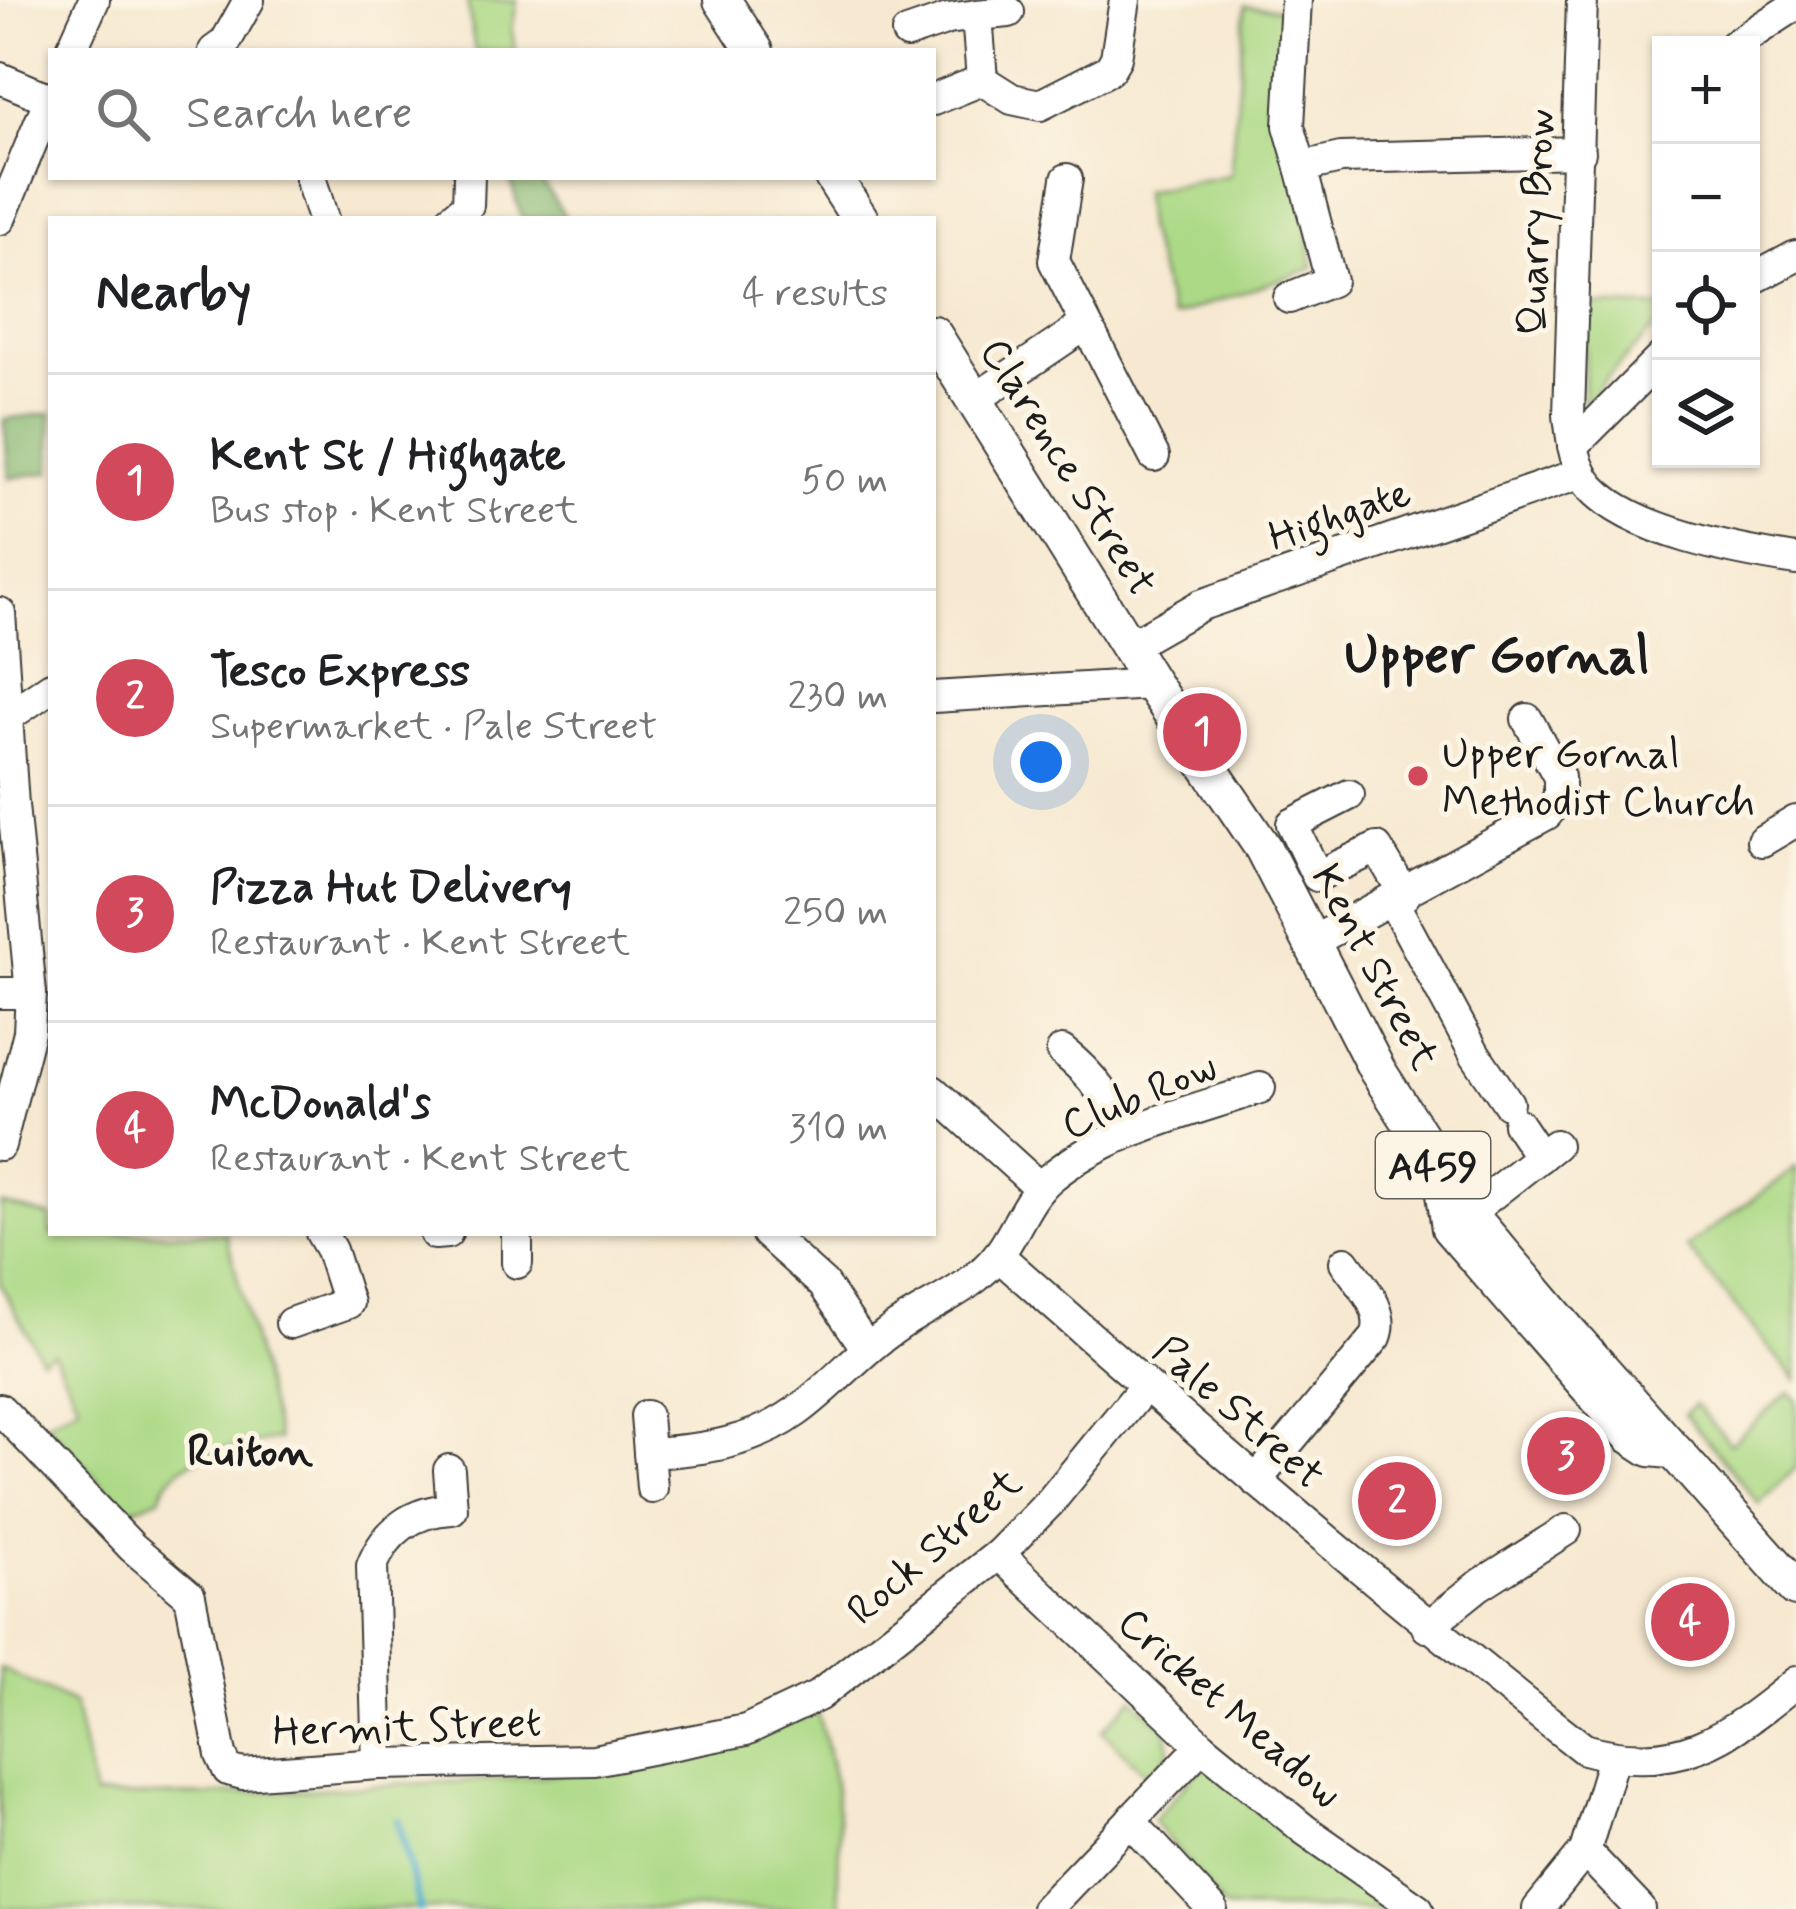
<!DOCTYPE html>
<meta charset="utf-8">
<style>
body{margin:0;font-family:Mynerve,sans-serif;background:#f6f6f6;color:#202124}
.controls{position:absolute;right:36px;top:36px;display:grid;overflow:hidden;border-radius:0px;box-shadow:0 3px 9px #0004}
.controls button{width:108px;height:108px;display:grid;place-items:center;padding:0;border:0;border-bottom:3px solid #e0e0e0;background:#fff;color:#202124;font:60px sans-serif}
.you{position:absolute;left:1041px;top:762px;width:42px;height:42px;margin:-30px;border:9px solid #fff;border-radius:50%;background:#1a73e8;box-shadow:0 0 0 18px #1a73e833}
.badge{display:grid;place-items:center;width:78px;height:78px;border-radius:50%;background:#d1495b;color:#fff;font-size:39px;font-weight:700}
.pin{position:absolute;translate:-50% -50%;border:6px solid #fff;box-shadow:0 3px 12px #0006}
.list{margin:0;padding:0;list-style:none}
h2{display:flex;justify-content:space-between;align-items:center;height:156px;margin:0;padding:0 48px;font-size:51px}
h2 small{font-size:39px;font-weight:400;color:#757577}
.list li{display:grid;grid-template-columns:78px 1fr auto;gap:36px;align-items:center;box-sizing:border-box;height:216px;padding:0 48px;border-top:3px solid #e0e0e0}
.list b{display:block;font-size:45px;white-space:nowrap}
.list p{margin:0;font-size:39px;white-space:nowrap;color:#757577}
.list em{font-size:39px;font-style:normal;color:#757577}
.icon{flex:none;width:66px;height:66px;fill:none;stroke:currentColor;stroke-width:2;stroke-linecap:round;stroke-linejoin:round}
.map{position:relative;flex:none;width:1796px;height:1909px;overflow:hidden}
.search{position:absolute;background:#fff;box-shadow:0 3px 9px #0004;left:48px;top:48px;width:888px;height:132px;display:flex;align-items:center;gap:30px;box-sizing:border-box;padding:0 42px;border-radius:0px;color:#757577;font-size:45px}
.panel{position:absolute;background:#fff;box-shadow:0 3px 9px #0004;left:48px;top:216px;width:888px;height:1020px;border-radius:0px}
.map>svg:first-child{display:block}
</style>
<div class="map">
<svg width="1796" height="1909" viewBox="0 0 1796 1909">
<rect width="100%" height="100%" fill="#fcf5e5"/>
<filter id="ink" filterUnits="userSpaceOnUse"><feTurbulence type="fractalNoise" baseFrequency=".00833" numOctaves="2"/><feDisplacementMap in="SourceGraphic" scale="24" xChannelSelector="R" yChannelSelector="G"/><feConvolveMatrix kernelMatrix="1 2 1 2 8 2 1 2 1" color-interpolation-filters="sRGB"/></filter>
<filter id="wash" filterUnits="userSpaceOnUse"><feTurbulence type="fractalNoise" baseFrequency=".004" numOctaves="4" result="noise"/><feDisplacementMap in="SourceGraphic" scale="48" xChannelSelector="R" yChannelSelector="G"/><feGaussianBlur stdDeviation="2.7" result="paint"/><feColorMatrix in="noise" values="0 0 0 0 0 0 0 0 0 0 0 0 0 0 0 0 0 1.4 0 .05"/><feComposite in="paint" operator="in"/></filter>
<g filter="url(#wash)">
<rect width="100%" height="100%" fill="#f7e9d1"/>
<!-- green -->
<g fill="#acd986" stroke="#647a51" stroke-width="3">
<polygon points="467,0 517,0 512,30 515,51 475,51"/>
<polygon points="1245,6 1281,9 1313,268 1172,317 1146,227 1143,191 1230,175"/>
<polygon points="1587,305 1661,308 1661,321 1604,381 1590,402 1583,401"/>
<polygon points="1796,1168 1796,1380 1686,1247"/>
<path d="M1,1204L51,1217V1233H226L278,1440C238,1446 173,1452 160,1498L127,1511L46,1422L79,1405L53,1352L41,1358L0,1284Z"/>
<polygon points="1789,1392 1796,1400 1796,1468 1759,1504 1685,1414 1695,1404 1730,1444"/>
<path d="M0,1668L74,1704L94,1797L210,1795L518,1778L692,1759L817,1712C830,1753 837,1790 839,1833C840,1861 835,1880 841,1909H0Z"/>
<polygon points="1133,1698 1166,1729 1170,1750 1151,1778 1102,1731"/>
<polygon points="1200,1768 1214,1769 1392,1909 1225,1909 1153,1821"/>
</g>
<!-- forest -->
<g fill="#89b973" stroke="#526a48" stroke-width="3">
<polygon points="517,177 539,177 567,219 522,219 511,183"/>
<polygon points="51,413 51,472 9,478 4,419"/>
</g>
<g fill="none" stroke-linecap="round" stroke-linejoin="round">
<!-- stream -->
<polyline stroke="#45aac5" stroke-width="8" points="398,1821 420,1909"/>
</g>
</g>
<g filter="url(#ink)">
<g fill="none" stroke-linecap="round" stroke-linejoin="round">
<defs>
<g id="minor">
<polyline points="1296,0 1289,126 1301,167 1341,158 1580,152"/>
<path d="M1582,0L1569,415C1572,440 1574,467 1591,487C1632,532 1738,551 1796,560"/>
<polyline points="907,33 948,19 977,15"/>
<polyline points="1734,45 1796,5"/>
<polyline points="71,51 94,0"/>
<polyline points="214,51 225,43 249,0"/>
<polyline points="0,78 50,99"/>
<polyline points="982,80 1012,99 1040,105 1109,70 1116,58 1125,0"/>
<polyline points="933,100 982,80 977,15 1009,12"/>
<polyline points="310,177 323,219"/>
<polyline points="1067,179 1054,261 1154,456"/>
<polyline points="0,219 51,96"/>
<polyline points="451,219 468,205 469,177"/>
<polyline points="1751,280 1796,256"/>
<polyline points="1289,298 1331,281 1301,167"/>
<polyline points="974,400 1085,325"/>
<polyline points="1573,446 1661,358"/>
<polyline points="0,613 13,805 31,993 29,1032 0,1145"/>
<polyline points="1131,645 1201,605 1582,473"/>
<polyline points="933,697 1152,684"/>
<polyline points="7,717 51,687"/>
<polyline points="1349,795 1292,824 1317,876 1377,848 1405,895"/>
<polyline points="1762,841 1796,821"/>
<polyline points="1393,902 1475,1054 1508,1103"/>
<polyline points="1314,941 1547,814 1559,797 1559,777 1527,719"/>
<polyline points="0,993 31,993"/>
<path d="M1062,1051C1094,1076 1109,1098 1122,1136"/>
<polyline points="933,1091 1040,1188"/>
<polyline points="1518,1124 1540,1157"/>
<polyline points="1440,1180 1447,1229 1629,1438 1649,1451 1681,1454"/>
<polyline points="1466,1215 1555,1145"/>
<polyline points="517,1233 517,1263"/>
<polyline points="766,1233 823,1284 867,1349"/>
<polyline points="435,1234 447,1233"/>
<path d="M998,1255C1189,1425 1382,1591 1584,1749C1676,1775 1727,1739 1796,1682"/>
<polyline points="291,1323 348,1303 331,1250 321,1233"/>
<polyline points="0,1409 132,1547 190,1596 221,1755 228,1770 243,1774 378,1764 594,1760 746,1730 818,1696 999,1554 1050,1502 1145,1386"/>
<polyline points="646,1416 652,1488"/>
<path d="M649,1453C703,1450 753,1443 797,1411C832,1386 859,1352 895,1328C931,1303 971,1290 999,1254C1017,1230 1026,1199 1050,1178C1108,1130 1190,1112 1260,1088"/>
<path d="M1256,1481L1376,1337C1387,1310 1360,1284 1345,1262"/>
<polyline points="999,1554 1202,1746 1305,1830 1418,1909"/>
<polyline points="1427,1627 1478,1586 1566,1530"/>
<path d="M378,1764L372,1566C386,1530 413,1511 452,1509L449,1470"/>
<polyline points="1132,1823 1212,1909"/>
<polyline points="1585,1851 1640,1909"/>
<polyline points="1046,1909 1202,1746"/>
<polyline points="1538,1909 1585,1851 1613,1758"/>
</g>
<g id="major">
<polyline points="722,0 755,51"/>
<polyline points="833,177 860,219"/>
<polyline points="933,334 1152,684 1263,848 1377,1070 1425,1145 1440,1180 1571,1335 1796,1588"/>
</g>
</defs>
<!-- minor casing -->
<use href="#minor" stroke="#3d3b37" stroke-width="34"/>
<!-- major casing -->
<use href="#major" stroke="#3d3b37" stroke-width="40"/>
<!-- minor -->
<use href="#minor" stroke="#fff" stroke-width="30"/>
<!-- major -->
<use href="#major" stroke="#fff" stroke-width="36"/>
</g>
</g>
<!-- markers -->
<circle fill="#d1495b" stroke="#fcf5e5" stroke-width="4.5" cx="1418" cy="776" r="12"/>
<g text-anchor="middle" stroke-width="10" stroke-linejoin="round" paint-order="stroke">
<!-- shield labels -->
<rect fill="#fcf5e5" stroke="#5f5d58" stroke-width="3" x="1376" y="1132" width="114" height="66" rx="9"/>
<g font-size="39" font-weight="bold" fill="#1c1c1c">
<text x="1433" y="1179">A459</text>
</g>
<!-- street labels -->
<g font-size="42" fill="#1c1c1c" stroke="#fcf5e5">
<text transform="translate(1534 222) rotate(-88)" y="15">Quarry Brow</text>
<text transform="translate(1070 466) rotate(58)" y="15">Clarence Street</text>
<text transform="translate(1339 513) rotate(-19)" y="15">Highgate</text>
<text transform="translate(1377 966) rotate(62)" y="15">Kent Street</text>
<text transform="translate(1138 1094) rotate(-23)" y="15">Club Row</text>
<text transform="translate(1240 1411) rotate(41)" y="15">Pale Street</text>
<text transform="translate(933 1545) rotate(-41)" y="15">Rock Street</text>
<text transform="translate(1231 1706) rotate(41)" y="15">Cricket Meadow</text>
<text transform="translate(407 1725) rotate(-2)" y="15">Hermit Street</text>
</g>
<!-- poi labels -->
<g font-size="42" fill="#1c1c1c" stroke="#fcf5e5" text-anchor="start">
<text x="1442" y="767">Upper Gornal<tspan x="1442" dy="48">Methodist Church</tspan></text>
</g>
<!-- neighbourhood labels -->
<g font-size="45" font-weight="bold" fill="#1c1c1c" stroke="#fcf5e5">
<text x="250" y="1465">Ruiton</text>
</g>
<!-- district labels -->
<g font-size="54" font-weight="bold" fill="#1c1c1c" stroke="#fcf5e5">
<text x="1497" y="672">Upper Gornal</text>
</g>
</g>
</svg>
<div class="controls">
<button>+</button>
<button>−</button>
<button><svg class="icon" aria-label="locate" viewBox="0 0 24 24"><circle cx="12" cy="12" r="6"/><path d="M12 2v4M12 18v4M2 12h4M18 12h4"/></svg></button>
<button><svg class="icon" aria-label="layers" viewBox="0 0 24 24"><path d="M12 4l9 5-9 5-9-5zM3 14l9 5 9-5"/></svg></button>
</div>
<div class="you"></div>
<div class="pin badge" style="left:1202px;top:732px">1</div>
<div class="pin badge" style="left:1397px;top:1501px">2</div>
<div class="pin badge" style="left:1566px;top:1456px">3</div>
<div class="pin badge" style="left:1690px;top:1622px">4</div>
<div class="search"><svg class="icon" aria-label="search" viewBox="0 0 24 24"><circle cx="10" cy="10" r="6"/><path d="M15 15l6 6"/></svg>Search here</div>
<section class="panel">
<h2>Nearby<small>4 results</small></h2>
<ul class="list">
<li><span class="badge">1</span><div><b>Kent St / Highgate</b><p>Bus stop · Kent Street</p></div><em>50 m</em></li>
<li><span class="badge">2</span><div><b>Tesco Express</b><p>Supermarket · Pale Street</p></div><em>230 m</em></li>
<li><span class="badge">3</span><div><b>Pizza Hut Delivery</b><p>Restaurant · Kent Street</p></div><em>250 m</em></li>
<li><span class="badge">4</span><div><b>McDonald's</b><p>Restaurant · Kent Street</p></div><em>310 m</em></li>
</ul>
</section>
</div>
